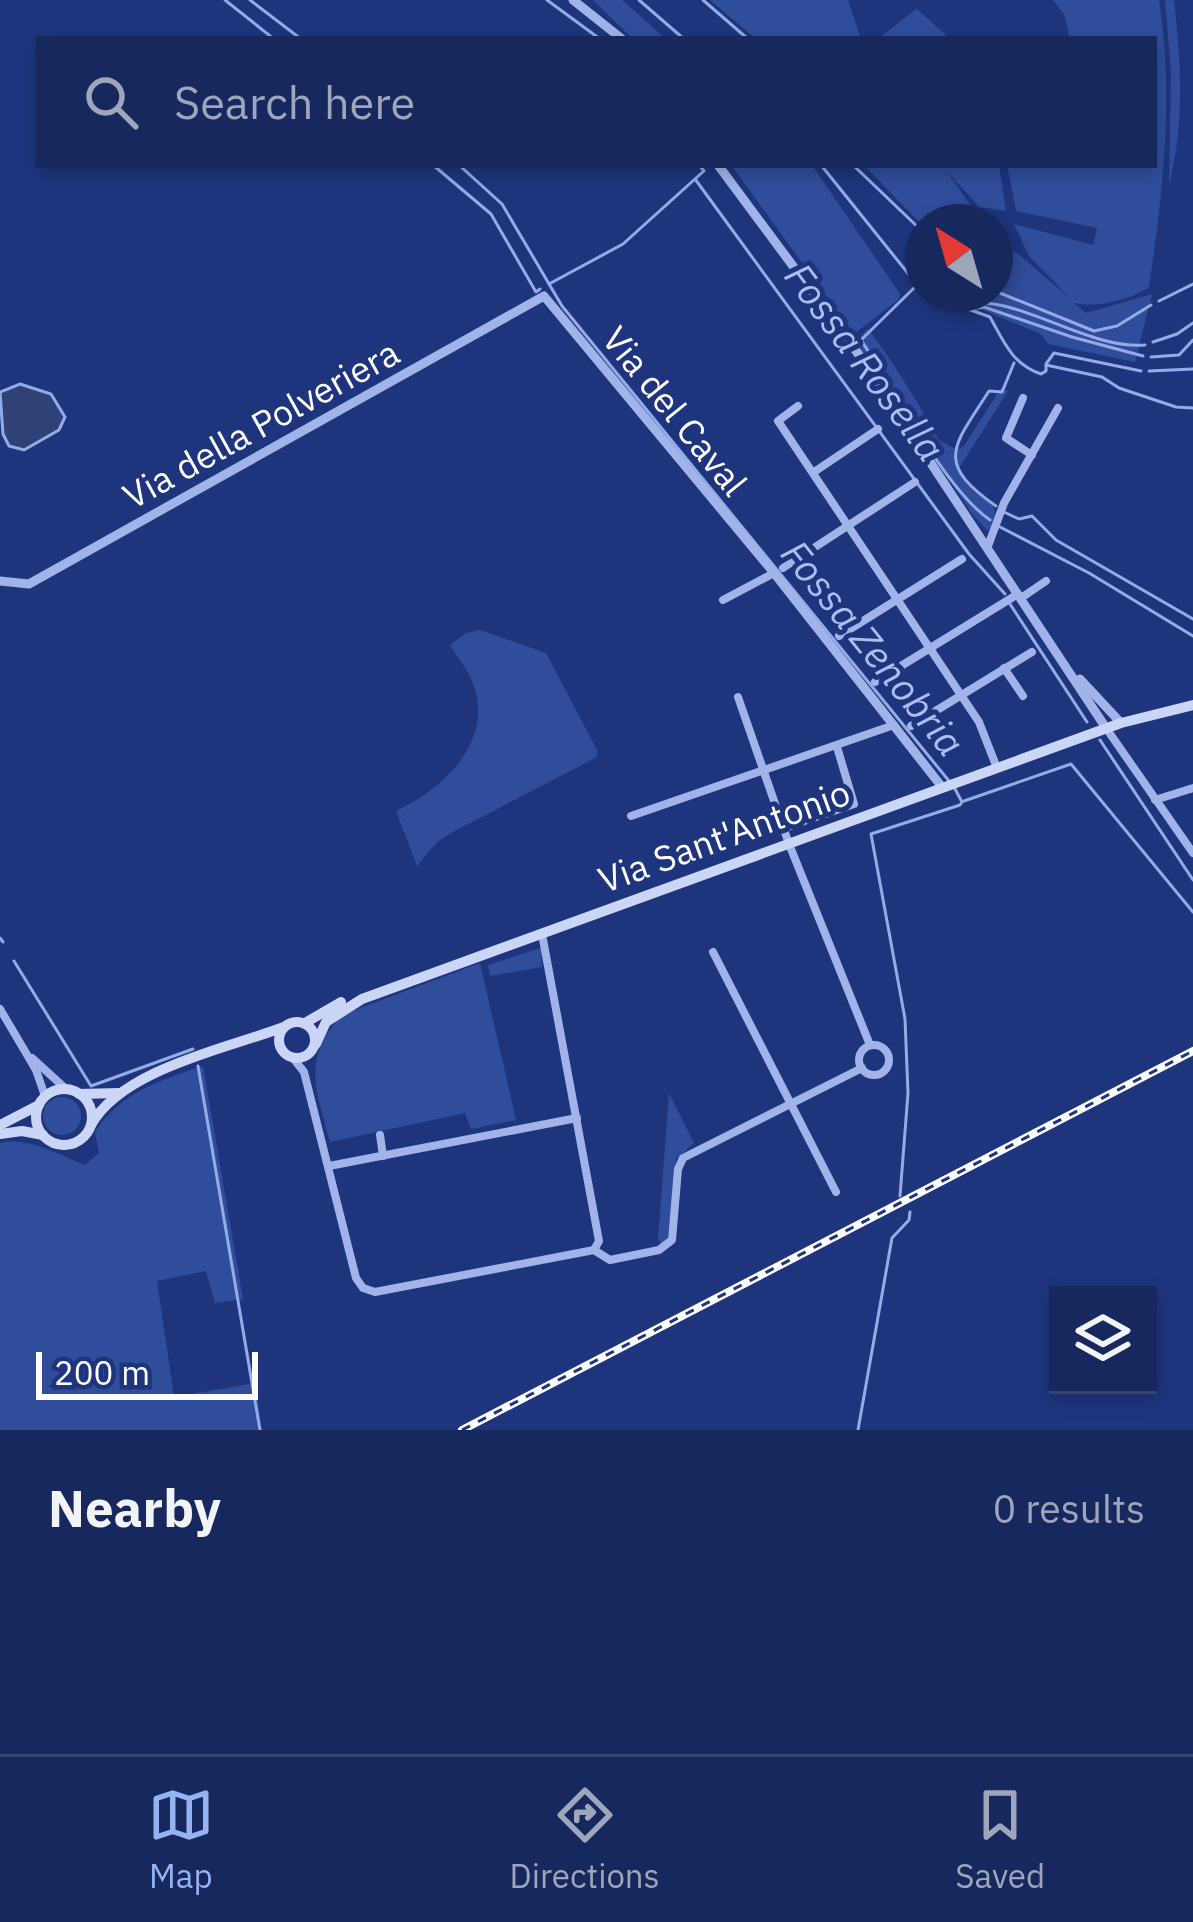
<!DOCTYPE html>
<style>
body{margin:0;font-family:"IBM Plex Sans",sans-serif;background:#1f3064;color:#f1f3f6}
.controls{position:absolute;right:36px;bottom:36px;display:grid;overflow:hidden;border-radius:0px;box-shadow:0 6px 18px #0003}
.controls button{width:108px;height:108px;display:grid;place-items:center;padding:0;border:0;border-bottom:3px solid #354473;background:#16285e;color:#f1f3f6;font:60px sans-serif}
.compass{position:absolute;left:905px;top:204px;width:108px;height:108px;border-radius:50%;background:#16285e;box-shadow:0 6px 18px #0003;rotate:323deg}
.scale{position:absolute;left:36px;bottom:30px;width:222px;box-sizing:border-box;padding-left:12px;border:6px solid #fff;border-top:0;font-size:33px;line-height:42px;white-space:nowrap;color:#fff;-webkit-text-stroke:9px #1e357e;paint-order:stroke}
.list{margin:0;padding:0;list-style:none}
h2{display:flex;justify-content:space-between;align-items:center;height:156px;margin:0;padding:0 48px;font-size:51px}
h2 small{font-size:39px;font-weight:400;color:#9ea6bc}
.icon{flex:none;width:66px;height:66px;fill:none;stroke:currentColor;stroke-width:2;stroke-linecap:round;stroke-linejoin:round}
.map{position:relative;flex:none;width:1193px;height:1430px;overflow:hidden}
.search{position:absolute;background:#16285e;box-shadow:0 6px 18px #0003;left:36px;right:36px;top:36px;height:132px;display:flex;align-items:center;gap:30px;box-sizing:border-box;padding:0 42px;border-radius:0px;color:#9ea6bc;font-size:45px}
.sheet{height:324px;background:#16285e}
nav{display:flex;justify-content:space-around;align-items:center;box-sizing:border-box;height:168px;border-top:3px solid #354473;background:#16285e;font-size:33px;color:#9ea6bc}
nav a{display:grid;justify-items:center;gap:6px}
nav .on{color:#95b2f1}
.map>svg:first-child{display:block}
</style>
<div class="map">
<svg width="1193" height="1430" viewBox="0 0 1193 1430">
<rect width="100%" height="100%" fill="#1e357e"/>
<!-- green -->
<g fill="#304d9c">
<polygon points="593,0 622,0 666,39 633,39"/>
<polygon points="710,0 848,0 861,39 756,39"/>
<path d="M1053,0H1159C1174,96 1163,192 1149,287C1131,300 1096,308 1074,303L1086,313L1152,294L1135,362L1048,344L1041,334L943,294H995V245L1017,253L1072,300L1029,256L1014,224L1093,245L1097,228L1016,211L1007,165H1154V39H1070L1064,14Z"/>
<path d="M1165,0H1174C1181,63 1185,123 1169,185L1171,72Z"/>
<polygon points="916,8 950,39 878,39 916,9"/>
<polygon points="731,165 812,165 900,294 898,300 854,334"/>
<polygon points="864,165 999,165 1006,211 979,207 946,170 982,222 923,222 923,226"/>
<path d="M867,329C878,337 931,423 939,440L957,450L964,446L1001,388L1008,391L959,468C970,492 1011,501 988,531L972,514L889,387L860,351L858,341Z"/>
<path d="M480,630L546,653L597,750V757L451,833L437,842L417,866L396,811C443,789 493,743 474,686C469,671 458,658 450,645L466,633Z"/>
<polygon points="541,948 542,967 490,976 488,965"/>
<path d="M480,963L516,1120L471,1129L465,1113L330,1142C316,1089 301,1060 342,1015Z"/>
<path d="M203,1066L243,1299L215,1303L206,1271L157,1281L174,1397L255,1383L262,1430H0V1143C28,1136 59,1155 85,1165L99,1153L95,1132C119,1093 161,1080 203,1066Z"/>
<polygon points="669,1093 694,1143 676,1159 668,1237 662,1246 658,1239"/>
<circle cx="62" cy="1116" r="19"/>
</g>
<!-- water -->
<polygon fill="#2f4177" stroke="#94abea" stroke-width="3" points="20,384 51,394 65,417 59,430 24,450 9,446 3,434 0,392"/>
<g fill="none" stroke-linecap="round" stroke-linejoin="round">
<!-- stream -->
<g stroke="#94abea" stroke-width="3">
<polyline points="225,0 274,39"/>
<polyline points="250,0 301,39"/>
<polyline points="547,0 600,39"/>
<polyline points="639,0 684,39"/>
<polyline points="703,0 748,39"/>
<polyline points="433,165 491,214 536,292 540,289"/>
<polyline points="459,165 502,204 562,306 949,781"/>
<polyline points="699,165 704,171 695,179 969,554 1005,594"/>
<polyline points="821,165 923,292"/>
<polyline points="853,165 923,232"/>
<polyline points="549,284 623,244 695,179"/>
<path d="M915,287L861,340C893,388 946,490 990,520"/>
<polyline points="995,291 1094,331 1117,326 1151,305"/>
<path d="M927,294L990,317C1004,342 1012,364 1041,374L1046,371V365L1102,377L1119,388L1176,407L1193,408"/>
<polyline points="1159,301 1193,284"/>
<path d="M961,305C1012,290 1085,350 1145,345"/>
<polyline points="971,309 984,307 1072,337 1143,356"/>
<polyline points="1153,342 1177,334 1193,323"/>
<polyline points="1151,357 1179,355 1193,340"/>
<polyline points="1046,364 1054,353 1141,371"/>
<polyline points="1149,371 1193,369"/>
<path d="M996,506C933,462 954,446 989,391L1002,392L1014,363"/>
<polyline points="1004,512 1019,519 1032,516 1056,540 1193,619"/>
<polyline points="1000,527 1089,573 1193,636"/>
<polyline points="1010,604 1087,722"/>
<polyline points="1100,740 1193,880"/>
<polyline points="964,801 1071,764 1193,912"/>
<polyline points="0,938 3,942"/>
<polyline points="14,961 91,1086 193,1049"/>
<polyline points="198,1066 260,1430"/>
<polyline points="900,1196 908,1093 905,1019 871,834 960,805 962,802 955,789"/>
<polyline points="858,1430 892,1238 909,1220 910,1212"/>
</g>
<!-- minor -->
<g stroke="#a1b3e8" stroke-width="8">
<polyline points="1023,398 1006,438 1032,455"/>
<polyline points="798,406 778,421 979,722 997,768"/>
<polyline points="814,472 878,429"/>
<polyline points="988,546 1004,503 1058,408"/>
<polyline points="783,568 915,482"/>
<polyline points="1021,598 1046,581"/>
<polyline points="723,600 774,573"/>
<polyline points="839,636 962,559"/>
<polyline points="1004,668 1023,696"/>
<polyline points="875,682 1018,594"/>
<polyline points="738,697 789,844 870,1045"/>
<polyline points="911,726 1032,652"/>
<polyline points="1106,728 1193,853"/>
<polyline points="1155,800 1193,788"/>
<polyline points="631,816 894,725"/>
<polyline points="784,828 854,804 837,747"/>
<polyline points="542,934 599,1241 594,1250"/>
<polyline points="713,952 836,1192"/>
<polyline points="0,1009 36,1070 45,1096"/>
<circle cx="874" cy="1060" r="15"/>
<polyline points="32,1058 66,1089"/>
<polyline points="293,1058 304,1072 356,1278 363,1288 375,1292 594,1250"/>
<polyline points="380,1135 383,1156"/>
<polyline points="329,1166 577,1118"/>
<polyline points="594,1250 610,1260 659,1250 672,1240 678,1169 683,1158 862,1068"/>
</g>
<!-- tertiary -->
<g stroke="#a1b3e8" stroke-width="9">
<polyline points="573,0 622,39"/>
<polyline points="718,165 862,359 1106,728"/>
<polyline points="0,581 29,584 544,296 774,573 942,787"/>
<polyline points="1080,679 1121,723"/>
</g>
<!-- secondary -->
<g stroke="#cbd6f6" stroke-width="10">
<circle cx="297" cy="1040" r="18"/>
<polyline points="305,1023 341,1002"/>
<polyline points="316,1044 326,1022 362,999 1121,723 1193,705"/>
<circle cx="64" cy="1117" r="28"/>
<polyline points="79,1094 120,1093"/>
<polyline points="0,1125 39,1105"/>
<path d="M91,1125C122,1069 228,1048 284,1027"/>
<polyline points="0,1134 22,1131 43,1135"/>
</g>
<defs>
<polyline id="rail" points="462,1430 1193,1051"/>
</defs>
<!-- rail casing -->
<use href="#rail" stroke="#fff" stroke-width="8"/>
<!-- rail -->
<use href="#rail" stroke="#1e357e" stroke-width="3" stroke-dasharray="9" stroke-linecap="butt"/>
</g>
<g text-anchor="middle" stroke-width="10" stroke-linejoin="round" paint-order="stroke">
<!-- street labels -->
<g font-size="36" fill="#fff" stroke="#1e357e">
<text transform="translate(675 411) rotate(51)" y="13">Via del Caval</text>
<text transform="translate(261 424) rotate(-29)" y="13">Via della Polveriera</text>
<text transform="translate(724 836) rotate(-20)" y="13">Via Sant'Antonio</text>
</g>
<!-- water labels -->
<g font-size="39" font-style="italic" fill="#acbef0" stroke="#1e357e">
<text transform="translate(865 362) rotate(53)" y="14">Fossa Rosella</text>
<text transform="translate(873 648) rotate(51)" y="14">Fossa Zenobria</text>
</g>
</g>
</svg>
<div class="controls">
<button><svg class="icon" aria-label="layers" viewBox="0 0 24 24"><path d="M12 4l9 5-9 5-9-5zM3 14l9 5 9-5"/></svg></button>
</div>
<svg class="compass" viewBox="-18 -18 36 36"><path d="M0-13l5 13h-10z" fill="#e53935"/><path d="M0 13l5-13h-10z" fill="#9ea6bc"/></svg>
<div class="scale">200 m</div>
<div class="search"><svg class="icon" aria-label="search" viewBox="0 0 24 24"><circle cx="10" cy="10" r="6"/><path d="M15 15l6 6"/></svg>Search here</div>
</div>
<section class="sheet">
<h2>Nearby<small>0 results</small></h2>
<ul class="list">
</ul>
</section>
<nav>
<a class="on"><svg class="icon" aria-label="map" viewBox="0 0 24 24"><path d="M3 6l6-2 6 2 6-2v14l-6 2-6-2-6 2zM9 4v14M15 6v14"/></svg>Map</a>
<a><svg class="icon" aria-label="directions" viewBox="0 0 24 24"><path d="M12 3l9 9-9 9-9-9zM9 14v-3h6M13 9l2 2-2 2"/></svg>Directions</a>
<a><svg class="icon" aria-label="saved" viewBox="0 0 24 24"><path d="M7 4h10v16l-5-4-5 4z"/></svg>Saved</a>
</nav>
